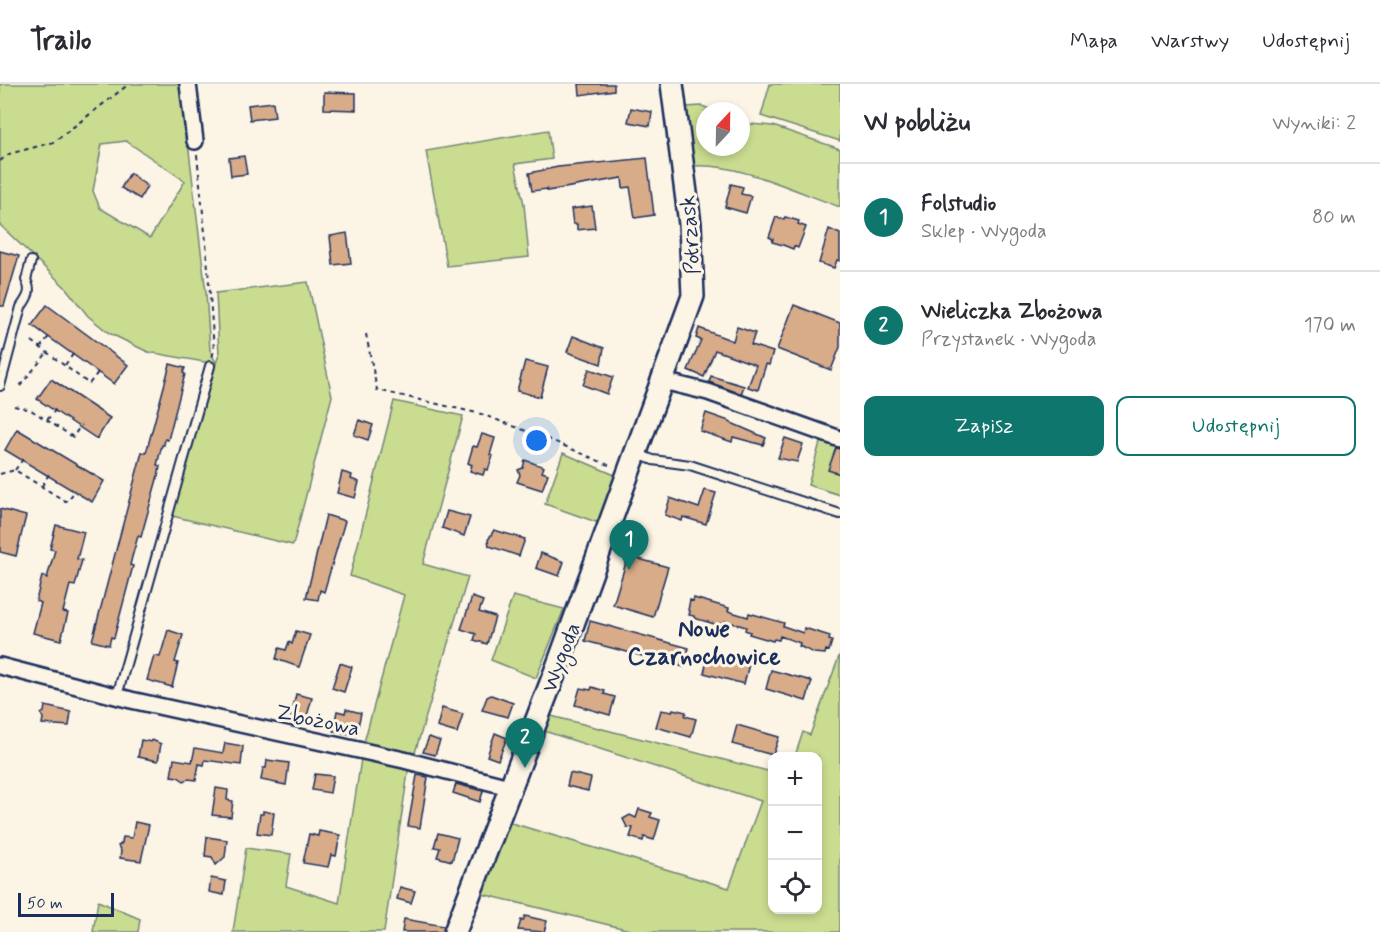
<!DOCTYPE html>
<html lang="pl">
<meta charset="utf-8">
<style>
body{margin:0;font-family:Mynerve,sans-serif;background:#f2f2f3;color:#2b2b33}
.controls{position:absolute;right:18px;bottom:18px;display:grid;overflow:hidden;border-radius:12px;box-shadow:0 3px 9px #0003}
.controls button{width:54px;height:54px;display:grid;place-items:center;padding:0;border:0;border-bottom:2px solid #e1e1e2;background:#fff;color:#2b2b33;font:30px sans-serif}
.compass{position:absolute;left:696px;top:18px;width:54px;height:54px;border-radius:50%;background:#fff;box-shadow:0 3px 9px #0003;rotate:22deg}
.scale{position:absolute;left:18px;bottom:15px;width:96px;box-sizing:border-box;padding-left:6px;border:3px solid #1b2f5e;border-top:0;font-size:16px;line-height:21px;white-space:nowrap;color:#1b2f5e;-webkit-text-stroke:4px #fcf5e5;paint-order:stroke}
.you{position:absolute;left:537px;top:357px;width:21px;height:21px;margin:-15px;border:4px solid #fff;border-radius:50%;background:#1a73e8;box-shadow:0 0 0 9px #1a73e833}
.badge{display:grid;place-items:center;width:39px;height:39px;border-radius:50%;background:#0f766e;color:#fff;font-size:20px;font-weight:700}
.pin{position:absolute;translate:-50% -50px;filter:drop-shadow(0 2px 3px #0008)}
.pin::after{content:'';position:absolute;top:32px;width:21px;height:18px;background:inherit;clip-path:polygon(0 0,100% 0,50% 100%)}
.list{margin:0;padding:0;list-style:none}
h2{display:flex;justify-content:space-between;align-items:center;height:78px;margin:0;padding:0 24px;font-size:26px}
h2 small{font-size:20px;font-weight:400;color:#7c7c81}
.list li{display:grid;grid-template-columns:39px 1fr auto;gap:18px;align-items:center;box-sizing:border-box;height:108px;padding:0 24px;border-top:2px solid #e1e1e2}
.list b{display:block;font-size:22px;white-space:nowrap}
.list p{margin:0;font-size:20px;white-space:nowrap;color:#7c7c81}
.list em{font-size:20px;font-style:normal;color:#7c7c81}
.actions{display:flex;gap:12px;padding:18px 24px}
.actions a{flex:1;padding:14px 0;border:2px solid #0f766e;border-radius:12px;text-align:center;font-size:21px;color:#0f766e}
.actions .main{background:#0f766e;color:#fff}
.icon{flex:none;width:33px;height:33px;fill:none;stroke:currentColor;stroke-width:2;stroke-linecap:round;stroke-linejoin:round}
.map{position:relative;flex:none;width:840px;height:848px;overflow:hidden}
header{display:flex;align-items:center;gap:36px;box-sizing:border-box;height:84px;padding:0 30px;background:#fff;border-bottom:2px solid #e1e1e2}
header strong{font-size:28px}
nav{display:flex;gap:33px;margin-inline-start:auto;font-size:21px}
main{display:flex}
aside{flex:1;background:#fff}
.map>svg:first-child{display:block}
</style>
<header>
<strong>Trailo</strong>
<nav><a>Mapa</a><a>Warstwy</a><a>Udostępnij</a></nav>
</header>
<main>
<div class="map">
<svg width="840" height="848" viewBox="0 0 840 848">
<rect width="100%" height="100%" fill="#fcf5e5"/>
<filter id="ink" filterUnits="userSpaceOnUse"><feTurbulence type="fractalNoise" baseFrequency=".0167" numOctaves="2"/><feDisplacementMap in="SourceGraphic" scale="12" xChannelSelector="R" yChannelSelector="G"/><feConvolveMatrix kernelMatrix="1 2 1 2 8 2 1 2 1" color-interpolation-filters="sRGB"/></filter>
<g filter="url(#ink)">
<!-- green -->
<g fill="#cadc90" stroke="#728677" stroke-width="1.5" fill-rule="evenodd">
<path d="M0,0H181L206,209L210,266L216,279L219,271L216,209L308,198L332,312L293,461L172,432L216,280L148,268L109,249L88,232L65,203L0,141ZM126,57L185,97L150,154L100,124L93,107L102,60Z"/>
<polygon points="770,0 840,0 840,57 761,32"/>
<path d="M702,22L715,27H705V63H741V37L750,40L773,42L840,65V123C797,108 739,79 694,82L686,23Z"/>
<polygon points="548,46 552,75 515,80 524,120 529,173 447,182 426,67"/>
<polygon points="394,317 463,332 423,480 468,493 414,672 363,662 404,511 350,492"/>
<polygon points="821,355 840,361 840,411 808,401"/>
<polygon points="563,369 617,392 599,439 545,420"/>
<polygon points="513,512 564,525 536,594 491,576"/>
<polygon points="840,570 840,848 638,848 478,809 508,738 729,804 761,717 541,646 547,631 772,688 772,826 818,826 818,672 795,672 803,648 810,651"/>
<polygon points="361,675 409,682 384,848 233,848 246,764 291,770 286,802 339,819"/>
<polygon points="98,817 140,835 138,848 93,848"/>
</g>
<!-- building -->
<g fill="#d8ab89" stroke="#1b2f5e" stroke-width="1.5">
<polygon points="579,0 614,0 614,6 580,11"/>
<polygon points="324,8 356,9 356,26 324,25"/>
<polygon points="273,18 275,33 250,36 248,21"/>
<polygon points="631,24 652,28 650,42 628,38"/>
<polygon points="244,72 247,90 231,92 229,74"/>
<polygon points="647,74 654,131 635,134 630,103 623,104 622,94 547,107 547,105 532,107 529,89 558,83"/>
<polygon points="130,89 147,102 140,115 121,104"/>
<polygon points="731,100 743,103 741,110 751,112 746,129 725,123"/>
<polygon points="592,122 595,144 577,146 577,140 573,140 571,125"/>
<polygon points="776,133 784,135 785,133 799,137 798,140 806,143 798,164 794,162 793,165 783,161 772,158 773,155 769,153"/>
<polygon points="829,145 840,150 840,177 837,176 834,184 819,179"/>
<polygon points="347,149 351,179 333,181 330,152"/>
<polygon points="0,167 19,172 4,222 0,222"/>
<polygon points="47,221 128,281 114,300 32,241"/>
<polygon points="794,221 840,239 840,263 831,286 777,265"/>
<polygon points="737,243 755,249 751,261 773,268 769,281 766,280 758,306 748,303 756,281 715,266 704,293 688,286 701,256 696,254 699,244 733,257"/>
<polygon points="573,252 604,264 601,280 567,268"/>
<polygon points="525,277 548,283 540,313 517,307"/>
<polygon points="170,280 185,284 183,289 185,290 168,356 165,355 164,361 162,361 157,381 160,382 159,388 141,453 138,452 132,473 130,481 133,482 114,554 111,553 109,561 92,557 142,368 146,369"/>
<polygon points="589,285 613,293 607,310 583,301"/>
<polygon points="711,292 744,302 741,310 709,298"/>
<polygon points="51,295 110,334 97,355 37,315"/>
<polygon points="706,329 729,337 729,338 766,354 763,361 733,353 732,358 700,347"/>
<polygon points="359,336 373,341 368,356 354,351"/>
<polygon points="17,345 104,397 92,418 5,366"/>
<polygon points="482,350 495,354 490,371 493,372 488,386 485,385 483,391 470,387 472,381 468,379 473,362 477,363"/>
<polygon points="785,354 803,360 797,378 778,374"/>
<polygon points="836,364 840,365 840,390 828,386"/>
<polygon points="525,376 544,383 542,388 548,390 542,406 517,398 520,391 518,386 523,384"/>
<polygon points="342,388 352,391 351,395 359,398 355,414 337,409"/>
<polygon points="705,406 716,409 706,440 683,433 682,437 665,431 670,414 699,424"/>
<polygon points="0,425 26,432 16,472 0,468"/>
<polygon points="447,427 470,433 464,452 442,444"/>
<polygon points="326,431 345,437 324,508 320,506 318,516 306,514"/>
<polygon points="56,441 84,448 77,475 82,476 75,502 70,501 63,528 68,529 61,556 33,549 41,519 36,517 42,492 47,494 55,466 50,465"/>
<polygon points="494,446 525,455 519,472 489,462 488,456"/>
<polygon points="541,469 564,478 559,492 536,484"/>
<polygon points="628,472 668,483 653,533 613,521"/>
<polygon points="472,513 483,517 479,528 495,533 487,560 474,556 476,550 461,545"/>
<polygon points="694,514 729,524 728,527 748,533 749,529 784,539 783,542 803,549 804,544 830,552 829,556 832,557 829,567 826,566 825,570 814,569 799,562 800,559 780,552 779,556 774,555 773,557 749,550 750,548 745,546 746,543 725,537 724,541 719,539 718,541 694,534 694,532 689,531 690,527 688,526 690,516 693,517"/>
<polygon points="590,537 689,564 684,583 673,580 673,577 655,573 654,575 585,557"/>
<polygon points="168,546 183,551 175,578 178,579 172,603 147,596 154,572 160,573"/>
<polygon points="296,547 310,551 299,583 276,575 279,564 286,566 289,558 292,560"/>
<polygon points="709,569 749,580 744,600 704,589"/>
<polygon points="340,579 352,583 344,608 332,604"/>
<polygon points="771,586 812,597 806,617 766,605"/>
<polygon points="592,603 605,607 604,610 615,613 610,631 575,621 580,604 591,606"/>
<polygon points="296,610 312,614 306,636 291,633"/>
<polygon points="491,611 513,619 508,633 482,626 487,613"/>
<polygon points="45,622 71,628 69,642 42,640 43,634 41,630 44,628"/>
<polygon points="442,624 463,630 457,649 437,643"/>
<polygon points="346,625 361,629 356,651 333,647 337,627 345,629"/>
<polygon points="673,625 686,628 685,632 696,635 691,653 656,643 661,626 672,628"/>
<polygon points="737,641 779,653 773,671 732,660"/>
<polygon points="495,649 507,654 498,676 487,672"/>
<polygon points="429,653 440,657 435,671 423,668"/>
<polygon points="141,656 151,658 152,656 161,660 158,677 138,673"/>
<polygon points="225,659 243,662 241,681 205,676 204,681 199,680 196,696 188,695 184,697 178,693 171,692 174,675 192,678 195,664 223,669"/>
<polygon points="267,676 289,679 286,701 261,696 263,684 266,684"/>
<polygon points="570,689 591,694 588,707 567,702"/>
<polygon points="315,690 333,692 330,709 312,706"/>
<polygon points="417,691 428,693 420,744 408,742"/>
<polygon points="456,700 483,707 480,718 453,709"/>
<polygon points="216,704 228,706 227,716 233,717 231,733 212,731"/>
<polygon points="639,725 652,729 650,733 660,736 654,756 644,753 643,757 630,753 633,744 627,743 623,735 630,731 636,734"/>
<polygon points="263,727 274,729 271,751 257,749 260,730 263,730"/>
<polygon points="135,738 149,741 141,777 120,774 121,767 118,762 122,759 123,753 132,754"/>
<polygon points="319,747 340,751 336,772 331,771 328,783 303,779 309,750 318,752"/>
<polygon points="438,749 458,754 452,777 437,773 440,764 434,763"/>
<polygon points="207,753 227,756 225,773 216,781 212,773 205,772"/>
<polygon points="211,794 226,797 224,811 209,808"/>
<polygon points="400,803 415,807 411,819 397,815"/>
<polygon points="525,832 547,837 544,848 518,846 521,836 523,837"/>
<polygon points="404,835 444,842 443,848 402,848"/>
</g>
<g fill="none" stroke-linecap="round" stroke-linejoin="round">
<defs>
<g id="lane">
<path d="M0,302L21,223C28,213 32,207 26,196L31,177"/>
<polyline points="638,370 653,376 690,381 840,430"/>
<polyline points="117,612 210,282"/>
</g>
<g id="street">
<polyline points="188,0 195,57"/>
<polyline points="663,297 708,308 840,355"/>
<polyline points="0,582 131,616 404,676 509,703"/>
</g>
<polyline id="secondary" points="455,848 559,578 693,212 690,140 672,0"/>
</defs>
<!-- lane casing -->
<use href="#lane" stroke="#1b2f5e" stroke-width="12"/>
<!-- street casing -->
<use href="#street" stroke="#1b2f5e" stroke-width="20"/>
<!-- secondary casing -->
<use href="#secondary" stroke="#1b2f5e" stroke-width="26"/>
<!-- path -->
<g stroke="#1b2f5e" stroke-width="2" stroke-dasharray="4.5 4.5" stroke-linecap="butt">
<polyline points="197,71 206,158 214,266 212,274"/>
<polyline points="0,77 9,70 54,58 129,0"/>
<polyline points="366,250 377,306 481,330 553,357 613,383"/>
<polyline points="32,257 89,300 99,287"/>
<polyline points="40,264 50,251"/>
<polyline points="65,281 74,269"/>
<polyline points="20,302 47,269"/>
<polyline points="14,322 31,326 73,353 81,341"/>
<polyline points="47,336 56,325"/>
<polyline points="15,386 23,375"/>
<polyline points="0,390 15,386 65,417 68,417 75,406"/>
<polyline points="42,402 49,390"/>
</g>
<!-- lane -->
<use href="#lane" stroke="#fcf5e5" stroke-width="8"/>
<!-- street -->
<use href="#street" stroke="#fcf5e5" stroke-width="15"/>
<!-- secondary -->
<use href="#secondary" stroke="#fcf5e5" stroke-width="21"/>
</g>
</g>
<g text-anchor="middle" stroke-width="6" stroke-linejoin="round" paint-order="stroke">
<!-- street labels -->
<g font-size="22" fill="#1b2f5e" stroke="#fcf5e5">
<text transform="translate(689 151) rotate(-94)" y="8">Potrzask</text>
<text transform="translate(560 573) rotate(-69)" y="8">Wygoda</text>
<text transform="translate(318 635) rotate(12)" y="8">Zbożowa</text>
</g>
<!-- neighbourhood labels -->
<g font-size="24" font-weight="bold" fill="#1b2f5e" stroke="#fcf5e5">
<text x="704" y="552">Nowe<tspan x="704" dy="28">Czarnochowice</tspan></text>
</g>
</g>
</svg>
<div class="controls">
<button>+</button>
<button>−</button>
<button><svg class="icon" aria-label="locate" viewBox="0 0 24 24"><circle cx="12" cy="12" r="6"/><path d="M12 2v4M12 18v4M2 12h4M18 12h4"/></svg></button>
</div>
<svg class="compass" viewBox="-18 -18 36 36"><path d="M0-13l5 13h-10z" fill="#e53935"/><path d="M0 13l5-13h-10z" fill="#7c7c81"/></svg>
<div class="scale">50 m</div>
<div class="you"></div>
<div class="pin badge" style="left:629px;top:486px">1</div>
<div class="pin badge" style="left:525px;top:684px">2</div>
</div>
<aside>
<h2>W pobliżu<small>Wyniki: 2</small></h2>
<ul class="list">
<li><span class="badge">1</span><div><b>Folstudio</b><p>Sklep · Wygoda</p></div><em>80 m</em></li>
<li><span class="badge">2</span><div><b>Wieliczka Zbożowa</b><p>Przystanek · Wygoda</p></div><em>170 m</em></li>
</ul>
<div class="actions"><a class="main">Zapisz</a><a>Udostępnij</a></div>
</aside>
</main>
